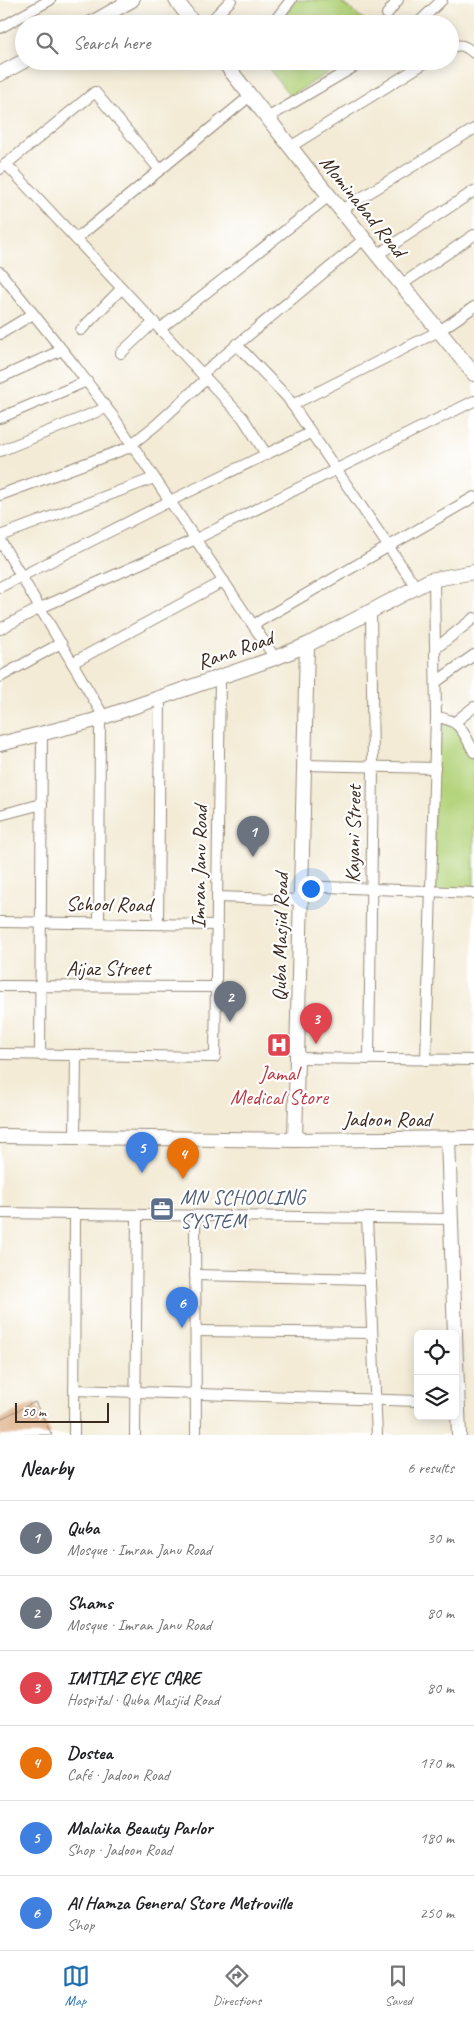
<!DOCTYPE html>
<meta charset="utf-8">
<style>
body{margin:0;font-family:Caveat,sans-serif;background:#f2f2f2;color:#202124}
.controls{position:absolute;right:15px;bottom:15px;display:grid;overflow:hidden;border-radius:8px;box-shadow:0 2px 12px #0003}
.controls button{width:45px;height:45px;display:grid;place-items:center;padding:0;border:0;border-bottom:1px solid #e0e0e0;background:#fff;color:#202124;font:25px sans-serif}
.scale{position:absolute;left:15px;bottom:12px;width:94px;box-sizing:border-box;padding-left:5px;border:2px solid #3b2a1e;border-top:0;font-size:14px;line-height:18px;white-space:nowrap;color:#3b2a1e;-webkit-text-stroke:4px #fff;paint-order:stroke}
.you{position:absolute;left:310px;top:888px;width:18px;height:18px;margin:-12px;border:4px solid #fff;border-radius:50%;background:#1a73e8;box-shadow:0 0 0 8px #1a73e833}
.badge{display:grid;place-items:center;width:32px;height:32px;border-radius:50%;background:#1f6fb2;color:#fff;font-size:16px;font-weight:700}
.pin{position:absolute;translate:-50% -41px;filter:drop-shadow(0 1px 2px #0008)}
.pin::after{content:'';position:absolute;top:26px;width:18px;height:15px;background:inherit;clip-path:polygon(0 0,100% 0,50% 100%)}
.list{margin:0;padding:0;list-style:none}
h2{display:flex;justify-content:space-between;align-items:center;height:65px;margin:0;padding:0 20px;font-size:21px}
h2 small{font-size:16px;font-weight:400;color:#757577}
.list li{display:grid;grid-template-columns:32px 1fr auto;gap:15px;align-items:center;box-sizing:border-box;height:75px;padding:0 20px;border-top:1px solid #e0e0e0}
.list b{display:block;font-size:19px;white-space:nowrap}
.list p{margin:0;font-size:16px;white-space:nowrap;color:#757577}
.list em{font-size:16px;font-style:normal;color:#757577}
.icon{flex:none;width:28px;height:28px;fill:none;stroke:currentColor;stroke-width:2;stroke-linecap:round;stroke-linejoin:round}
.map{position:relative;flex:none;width:474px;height:1435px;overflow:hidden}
.search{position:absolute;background:#fff;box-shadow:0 2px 12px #0003;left:15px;right:15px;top:15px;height:55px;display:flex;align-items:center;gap:12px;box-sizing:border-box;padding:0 18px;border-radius:28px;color:#757577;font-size:19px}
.sheet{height:515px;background:#fff}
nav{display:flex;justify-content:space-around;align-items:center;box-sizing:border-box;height:70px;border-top:1px solid #e0e0e0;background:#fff;font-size:14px;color:#757577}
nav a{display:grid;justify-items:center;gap:2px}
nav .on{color:#1f6fb2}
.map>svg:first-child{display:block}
</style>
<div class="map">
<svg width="474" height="1435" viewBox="0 0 474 1435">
<rect width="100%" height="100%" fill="#fff"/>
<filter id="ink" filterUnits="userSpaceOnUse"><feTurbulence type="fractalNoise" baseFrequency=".02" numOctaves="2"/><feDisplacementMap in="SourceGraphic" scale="10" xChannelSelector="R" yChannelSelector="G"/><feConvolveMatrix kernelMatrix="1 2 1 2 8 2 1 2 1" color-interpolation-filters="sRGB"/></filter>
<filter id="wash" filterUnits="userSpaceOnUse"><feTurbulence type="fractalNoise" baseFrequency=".0096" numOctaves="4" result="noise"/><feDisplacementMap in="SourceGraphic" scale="20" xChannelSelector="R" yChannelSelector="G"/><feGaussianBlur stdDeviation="1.12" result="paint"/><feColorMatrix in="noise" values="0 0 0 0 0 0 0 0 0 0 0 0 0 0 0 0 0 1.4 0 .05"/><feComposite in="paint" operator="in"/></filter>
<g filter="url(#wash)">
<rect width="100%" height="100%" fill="#f3ebd6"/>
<!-- green -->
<g fill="#b3d37a" stroke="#777e4c">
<polygon points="295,0 338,0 370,24 275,24"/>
<polygon points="263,61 347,61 290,96"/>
<polygon points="436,717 450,719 474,752 474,893 432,892"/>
</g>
<g id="blocks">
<!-- building -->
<polygon fill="#daa87c" points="35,1402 52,1435 0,1435 0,1419"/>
</g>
</g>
<g filter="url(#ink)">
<use href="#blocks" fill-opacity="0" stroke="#978a7a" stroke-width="1"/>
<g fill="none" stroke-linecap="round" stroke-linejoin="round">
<defs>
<g id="street">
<polyline points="387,14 398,0"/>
<polyline points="208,24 231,0"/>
<polyline points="272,24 291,0"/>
<polyline points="417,24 442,0"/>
<polyline points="0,28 50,0"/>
<path d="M450,48C461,43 465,46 474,53"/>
<polyline points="232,72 241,61"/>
<polyline points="267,118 364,61"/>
<polyline points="290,147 428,61"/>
<polyline points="6,164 243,418 266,454"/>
<polyline points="0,169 95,92 160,170"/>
<polyline points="341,210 474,129"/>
<polyline points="76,239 250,96"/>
<polyline points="377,255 474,191"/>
<polyline points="0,272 75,366 115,419 275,658"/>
<polyline points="401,285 474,235"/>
<polyline points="160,329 329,196"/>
<polyline points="81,330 122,288"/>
<polyline points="0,334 33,314"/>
<polyline points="236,344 287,397 416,587"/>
<polyline points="121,353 154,322"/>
<polyline points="202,374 364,239"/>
<polyline points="0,378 62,350"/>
<polyline points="292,405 439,331 474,307"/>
<polyline points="0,418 87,381"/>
<polyline points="132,444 156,425 206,379"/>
<polyline points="0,451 106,408"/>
<polyline points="0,495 133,446"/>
<polyline points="0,536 154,478"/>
<polyline points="0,540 104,717"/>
<polyline points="0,587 170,501 310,433"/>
<polyline points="253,625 474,497"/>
<polyline points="0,629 38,609 196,539 474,401"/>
<polyline points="435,649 474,618"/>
<polyline points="72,663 224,581"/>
<polyline points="0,677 61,643"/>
<polyline points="436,682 474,655"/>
<path d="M436,717C461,720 463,732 474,752"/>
<polyline points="455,722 474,707"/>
<polyline points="304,765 435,768"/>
<polyline points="0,815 42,804"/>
<polyline points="301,886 474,893"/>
<polyline points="217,897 301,900"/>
<polyline points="0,922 217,925"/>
<polyline points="99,923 100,718"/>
<polyline points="158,924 160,698"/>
<polyline points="0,986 216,987"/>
<polyline points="0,1054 215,1057 220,677"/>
<polyline points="40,1055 42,733"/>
<polyline points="297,1058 474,1060"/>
<polyline points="369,1059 373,767 371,611"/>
<polyline points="426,1060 436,717 434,579"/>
<polyline points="75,1137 76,1055"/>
<polyline points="0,1213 451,1219"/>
<polyline points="195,1216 196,1435"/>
<polyline points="367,1218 377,1435"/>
<polyline points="195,1275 370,1279"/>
<polyline points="196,1331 372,1333"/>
<polyline points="74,1390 418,1401"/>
<polyline points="74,1435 75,1215"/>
<polyline points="135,1435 137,1216"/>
</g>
<g id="secondary">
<polyline points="176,0 194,24"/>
<polyline points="90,24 132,0"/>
<polyline points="223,61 310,172 474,374"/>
<polyline points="0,74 24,61"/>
<polyline points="0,744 92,721 275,658 307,645 430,580 474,572"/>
<polyline points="0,1136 295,1140 474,1138"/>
<polyline points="448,1139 455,1334"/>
<polyline points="295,1140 307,645"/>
<polyline points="455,1337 459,1435"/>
</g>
</defs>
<!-- street casing -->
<use href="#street" stroke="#978a7a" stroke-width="12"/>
<!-- secondary casing -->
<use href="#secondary" stroke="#978a7a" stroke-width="16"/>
<!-- street -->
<use href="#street" stroke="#fff" stroke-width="10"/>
<!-- secondary -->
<use href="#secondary" stroke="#fff" stroke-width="14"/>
</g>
</g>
<!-- icons -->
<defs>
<symbol id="hospital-square" viewBox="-11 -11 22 22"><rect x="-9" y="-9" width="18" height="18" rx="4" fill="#e0444e" stroke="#fff"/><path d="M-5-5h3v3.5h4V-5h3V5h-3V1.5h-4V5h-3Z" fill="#fff"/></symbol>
<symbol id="office-square" viewBox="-11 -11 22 22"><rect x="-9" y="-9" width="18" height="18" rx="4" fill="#5c6f8a" stroke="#fff"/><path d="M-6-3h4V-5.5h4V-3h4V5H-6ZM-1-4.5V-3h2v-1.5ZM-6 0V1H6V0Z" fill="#fff"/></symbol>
</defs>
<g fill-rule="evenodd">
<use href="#hospital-square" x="265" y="1031" width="28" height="28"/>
<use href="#office-square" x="148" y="1195" width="28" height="28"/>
</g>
<g text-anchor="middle" stroke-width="4.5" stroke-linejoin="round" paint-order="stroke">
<!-- street labels -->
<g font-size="21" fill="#3b2a1e" stroke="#fff">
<text transform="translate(363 206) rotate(51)" y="7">Mominabad Road</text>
<text transform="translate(235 650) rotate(-19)" y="7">Rana Road</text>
<text transform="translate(353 834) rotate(-89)" y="7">Kayani Street</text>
<text transform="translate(199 867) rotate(-89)" y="7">Imran Janu Road</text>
<text transform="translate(109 904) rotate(1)" y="7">School Road</text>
<text transform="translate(280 937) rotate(-89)" y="7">Quba Masjid Road</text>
<text x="108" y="975">Aijaz Street</text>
<text x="387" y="1126">Jadoon Road</text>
</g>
<!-- health labels -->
<g font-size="21" fill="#be3a42" stroke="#fff">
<text x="279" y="1080">Jamal<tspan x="279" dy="24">Medical Store</tspan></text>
</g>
<!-- service labels -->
<g font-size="21" fill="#4e5e75" stroke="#fff" text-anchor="start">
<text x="180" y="1204">MN SCHOOLING<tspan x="180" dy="24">SYSTEM</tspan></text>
</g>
</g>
</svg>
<div class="controls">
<button><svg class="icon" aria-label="locate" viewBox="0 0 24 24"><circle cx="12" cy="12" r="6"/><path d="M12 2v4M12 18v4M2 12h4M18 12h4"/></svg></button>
<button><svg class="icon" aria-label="layers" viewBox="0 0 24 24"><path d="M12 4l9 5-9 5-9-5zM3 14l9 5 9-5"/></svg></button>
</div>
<div class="scale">50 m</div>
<div class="you"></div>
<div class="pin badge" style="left:253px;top:857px;background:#6b7280">1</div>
<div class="pin badge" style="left:230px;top:1022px;background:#6b7280">2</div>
<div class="pin badge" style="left:316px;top:1044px;background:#e0444e">3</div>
<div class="pin badge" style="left:183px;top:1179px;background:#e8710a">4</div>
<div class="pin badge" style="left:142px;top:1173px;background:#3f7fe0">5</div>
<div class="pin badge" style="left:182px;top:1328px;background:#3f7fe0">6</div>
<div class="search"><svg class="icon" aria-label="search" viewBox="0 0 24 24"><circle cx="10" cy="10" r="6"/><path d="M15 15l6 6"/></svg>Search here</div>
</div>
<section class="sheet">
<h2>Nearby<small>6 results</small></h2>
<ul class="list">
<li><span class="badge" style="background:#6b7280">1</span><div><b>Quba</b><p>Mosque · Imran Janu Road</p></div><em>30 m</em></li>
<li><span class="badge" style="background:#6b7280">2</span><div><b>Shams</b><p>Mosque · Imran Janu Road</p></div><em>80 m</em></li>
<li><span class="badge" style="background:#e0444e">3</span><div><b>IMTIAZ EYE CARE</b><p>Hospital · Quba Masjid Road</p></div><em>80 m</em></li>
<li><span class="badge" style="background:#e8710a">4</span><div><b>Dostea</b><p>Café · Jadoon Road</p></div><em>170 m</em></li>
<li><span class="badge" style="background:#3f7fe0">5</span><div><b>Malaika Beauty Parlor</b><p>Shop · Jadoon Road</p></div><em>180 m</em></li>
<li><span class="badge" style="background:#3f7fe0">6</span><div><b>Al Hamza General Store Metroville</b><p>Shop</p></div><em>250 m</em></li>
</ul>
</section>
<nav>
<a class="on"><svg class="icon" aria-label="map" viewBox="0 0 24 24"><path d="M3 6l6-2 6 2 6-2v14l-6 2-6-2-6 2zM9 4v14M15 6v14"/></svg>Map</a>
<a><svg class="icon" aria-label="directions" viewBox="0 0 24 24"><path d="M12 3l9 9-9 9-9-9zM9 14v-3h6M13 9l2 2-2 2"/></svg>Directions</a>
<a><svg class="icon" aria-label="saved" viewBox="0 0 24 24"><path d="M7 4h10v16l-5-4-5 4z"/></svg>Saved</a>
</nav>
